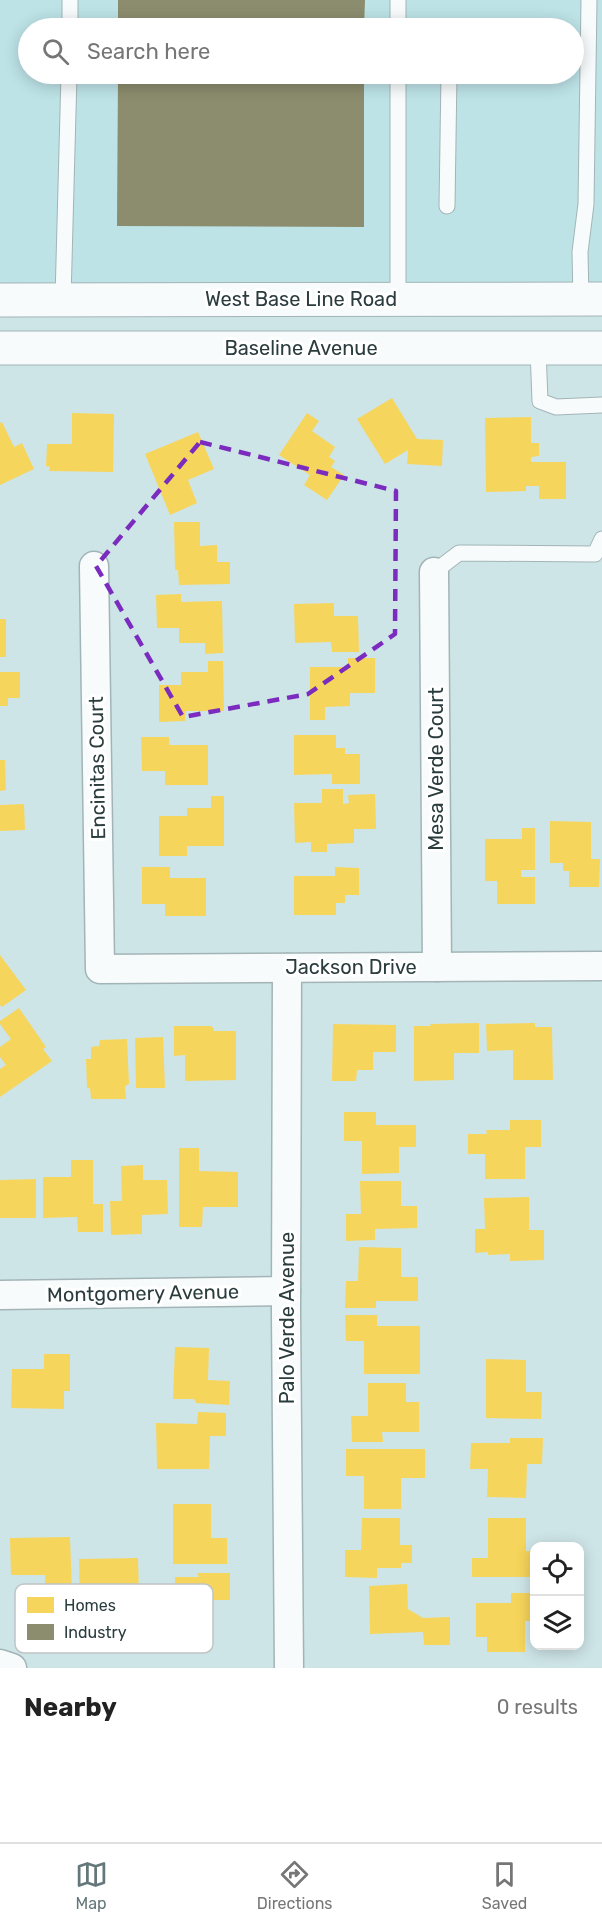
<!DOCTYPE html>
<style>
body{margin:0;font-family:Rubik,sans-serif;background:#f6f6f6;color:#222}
.controls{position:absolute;right:18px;bottom:18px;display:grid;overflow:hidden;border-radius:12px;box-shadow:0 3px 15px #0003}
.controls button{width:54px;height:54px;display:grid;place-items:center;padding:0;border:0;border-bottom:2px solid #e0e0e0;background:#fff;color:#222;font:30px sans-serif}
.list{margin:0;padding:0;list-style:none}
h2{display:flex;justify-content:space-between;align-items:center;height:78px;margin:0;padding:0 24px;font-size:26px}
h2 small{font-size:20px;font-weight:400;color:#767676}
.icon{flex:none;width:33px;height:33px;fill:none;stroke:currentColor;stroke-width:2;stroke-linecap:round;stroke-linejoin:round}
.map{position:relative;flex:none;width:602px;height:1668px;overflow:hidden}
.search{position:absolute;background:#fff;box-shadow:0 3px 15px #0003;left:18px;right:18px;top:18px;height:66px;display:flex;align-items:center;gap:15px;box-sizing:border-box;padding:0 21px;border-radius:33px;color:#767676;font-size:22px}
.sheet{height:174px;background:#fff}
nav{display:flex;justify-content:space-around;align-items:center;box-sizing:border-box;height:84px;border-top:2px solid #e0e0e0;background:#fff;font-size:16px;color:#767676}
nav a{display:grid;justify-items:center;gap:3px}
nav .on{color:#64777a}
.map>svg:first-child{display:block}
</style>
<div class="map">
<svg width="602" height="1668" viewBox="0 0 602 1668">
<rect width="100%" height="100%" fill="#cee5e8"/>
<!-- built -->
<path fill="#bde3e7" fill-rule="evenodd" d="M0,0H602V290L0,292ZM28,28H574V74H28Z"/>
<!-- homes -->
<g fill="#f6d55c">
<polygon points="392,398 417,439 443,440 442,466 407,464 408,450 385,464 357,419"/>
<polygon points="72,413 114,414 113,472 49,471 50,467 46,466 47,444 72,444"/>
<polygon points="307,413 319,421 312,431 335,447 329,457 335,461 331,467 344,475 327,500 304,485 310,475 279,455"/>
<polygon points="531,417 531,443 539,443 539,456 531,457 531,462 566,462 566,499 539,499 539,486 526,486 526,491 486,492 485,418"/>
<polygon points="2,422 14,447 22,443 34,469 0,485 0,423"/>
<polygon points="198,432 214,469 188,480 197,503 170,515 145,454"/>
<polygon points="174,522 200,522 200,546 217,545 217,562 230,562 230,584 179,585 178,570 175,570"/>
<polygon points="181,594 181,602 222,601 223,653 205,654 205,643 179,643 179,628 157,628 156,595"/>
<polygon points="334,603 334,616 358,616 359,652 332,652 331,642 295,643 294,604"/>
<rect x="0" y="619" width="6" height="38"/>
<polygon points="348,658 375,658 375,693 350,693 350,706 325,707 325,720 310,720 310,667 348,667"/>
<polygon points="208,661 223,661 224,711 185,711 185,721 159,722 159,685 181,685 181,672 208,672"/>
<polygon points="0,672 20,672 20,698 8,698 8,706 0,706"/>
<polygon points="294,735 336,735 336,748 345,748 345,754 360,754 360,784 332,784 332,774 294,775"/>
<polygon points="141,737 169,737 169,745 208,745 208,785 165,785 165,771 142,771"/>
<polygon points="0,760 5,760 6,790 0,791"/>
<polygon points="322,789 343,789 343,804 349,803 348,795 375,794 376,829 354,829 354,843 327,844 327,852 311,852 311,842 295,843 294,803 322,803"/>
<polygon points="211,796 224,796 224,846 187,846 187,856 159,856 159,816 187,816 187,808 211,808"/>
<polygon points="24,804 25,830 0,831 0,805"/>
<polygon points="550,821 591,822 591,859 600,859 599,887 569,887 569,871 563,871 563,863 550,863"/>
<polygon points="522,828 535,828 535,870 521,870 521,877 535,877 535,904 497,904 497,881 485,881 485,839 522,839"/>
<polygon points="142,867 170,867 170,878 206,878 206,916 165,916 165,904 142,904"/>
<polygon points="335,867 359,868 359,895 345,895 345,903 336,903 336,915 294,915 294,876 335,876"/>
<polygon points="0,955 26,990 2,1007 0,1005"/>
<polygon points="19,1008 46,1047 43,1049 52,1061 0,1097 0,1069 6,1065 0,1057 0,1047 11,1039 0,1024 0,1021"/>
<polygon points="479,1023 479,1053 454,1053 454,1080 414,1081 414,1026 431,1026 430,1024"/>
<polygon points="535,1023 535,1027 552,1027 553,1080 513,1080 513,1050 487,1051 486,1024"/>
<polygon points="333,1024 396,1025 396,1052 373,1052 373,1070 357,1070 356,1081 332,1081"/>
<polygon points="174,1026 212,1026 214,1031 236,1031 236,1080 185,1081 185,1055 174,1056"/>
<polygon points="163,1037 165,1088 136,1088 135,1038"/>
<polygon points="127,1039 129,1084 125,1086 126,1099 91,1099 90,1088 87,1088 86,1059 91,1059 91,1047 99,1046 100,1040"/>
<polygon points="344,1112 376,1112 376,1125 416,1125 416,1147 399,1147 399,1173 362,1174 362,1141 344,1141"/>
<polygon points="510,1120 541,1120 541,1147 525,1147 525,1179 485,1179 485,1154 468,1154 468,1134 487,1134 486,1130 510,1130"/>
<polygon points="179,1148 199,1148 199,1171 238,1172 238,1207 203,1207 202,1227 179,1227"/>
<polygon points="71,1160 93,1160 93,1204 103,1204 103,1232 78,1232 77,1217 43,1218 43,1177 71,1177"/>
<polygon points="143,1165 143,1180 167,1180 168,1214 142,1215 142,1234 111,1235 110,1201 122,1201 121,1166"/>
<polygon points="36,1179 36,1218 0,1218 0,1180"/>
<polygon points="360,1181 401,1181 401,1206 417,1206 417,1228 375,1229 375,1240 346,1241 346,1214 361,1214"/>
<polygon points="529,1197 529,1230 544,1230 544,1260 510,1261 510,1254 488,1255 488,1252 475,1253 475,1229 485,1229 484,1198"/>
<polygon points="359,1247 401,1248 401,1277 418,1277 418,1301 376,1301 376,1308 345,1308 346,1281 358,1281"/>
<polygon points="345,1315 377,1315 377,1326 420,1326 420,1374 364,1374 364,1341 346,1341"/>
<polygon points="175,1347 209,1348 208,1380 230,1381 229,1405 196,1403 194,1399 173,1399"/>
<polygon points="44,1354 70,1354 70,1391 64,1391 64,1409 11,1408 12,1369 44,1369"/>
<polygon points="486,1359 526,1360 526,1392 542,1392 541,1419 486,1418"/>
<polygon points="368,1383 406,1383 406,1402 419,1402 419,1432 382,1432 383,1442 352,1442 351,1416 368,1416"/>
<polygon points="198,1412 226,1413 226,1436 210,1436 209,1469 157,1469 156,1423 197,1424"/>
<polygon points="510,1438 543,1438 542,1464 527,1464 526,1498 487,1497 488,1469 470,1469 471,1443 510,1443"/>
<polygon points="346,1449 425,1449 425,1478 401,1478 401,1509 364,1509 364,1476 346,1476"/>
<polygon points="173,1504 211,1504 211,1538 227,1538 227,1564 173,1564"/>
<polygon points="362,1518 400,1518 400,1545 412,1545 412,1563 401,1563 401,1568 377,1568 377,1578 345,1577 345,1550 361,1550"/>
<polygon points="488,1518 526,1518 526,1551 534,1551 534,1577 472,1577 472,1558 488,1558"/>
<polygon points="70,1537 72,1593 45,1593 45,1575 11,1575 10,1538"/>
<polygon points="138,1558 139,1599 104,1599 104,1613 80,1613 79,1559"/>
<polygon points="197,1573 230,1573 230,1600 211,1600 211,1631 175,1631 175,1577 199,1577"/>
<polygon points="407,1584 408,1609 423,1618 450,1617 450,1645 424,1645 423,1632 370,1634 369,1586"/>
<polygon points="511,1593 534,1593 534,1621 525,1621 525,1652 487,1652 487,1637 476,1637 476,1603 511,1603"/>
</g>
<!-- industry -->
<g fill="#8c8c6e">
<polygon points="118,0 365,0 364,28 118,28"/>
<polygon points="118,74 364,74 364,227 117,226"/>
</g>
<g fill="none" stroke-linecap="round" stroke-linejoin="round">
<defs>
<g id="service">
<polyline points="398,0 398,28"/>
<polyline points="70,28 70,0"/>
<polyline points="398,74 398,299"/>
<polyline points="447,206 449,74"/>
<polyline points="63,299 69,74"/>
<polyline points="581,299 580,252 586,204 589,0"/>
<polyline points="538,349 540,401 556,407 602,405"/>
<polyline points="434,572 459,553 595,554 602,539"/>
</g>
<g id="minor">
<polyline points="94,566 100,969 602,966"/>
<polyline points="434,572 437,967"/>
<polyline points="287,968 286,1313 289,1668"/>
<polyline points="0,1295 286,1291"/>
<polyline points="0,1664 12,1668"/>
</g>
<g id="primary">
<polyline points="0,300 602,299"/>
<polyline points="0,348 602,348"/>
</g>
</defs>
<!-- service casing -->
<use href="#service" stroke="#a3b4b6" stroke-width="17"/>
<!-- minor casing -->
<use href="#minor" stroke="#a3b4b6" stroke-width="31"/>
<!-- primary casing -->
<use href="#primary" stroke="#a3b4b6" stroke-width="35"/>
<!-- service -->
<use href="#service" stroke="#f8fbfc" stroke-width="15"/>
<!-- minor -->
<use href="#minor" stroke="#f8fbfc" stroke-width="28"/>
<!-- primary -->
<use href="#primary" stroke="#f8fbfc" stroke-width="33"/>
</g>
<!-- marked area -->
<path fill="none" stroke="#7b2cbf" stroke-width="4.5" stroke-dasharray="12 8" stroke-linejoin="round" d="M200,442L396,491L395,634L308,694L183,717L96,566Z"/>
<g text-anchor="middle" stroke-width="6" stroke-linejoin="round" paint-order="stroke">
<!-- street labels -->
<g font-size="20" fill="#2b3c3e" stroke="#fff">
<text x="301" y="306">West Base Line Road</text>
<text x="301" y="355">Baseline Avenue</text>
<text transform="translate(97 768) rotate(-91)" y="7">Encinitas Court</text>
<text transform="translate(436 769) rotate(-90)" y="7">Mesa Verde Court</text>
<text x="351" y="974">Jackson Drive</text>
<text transform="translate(143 1293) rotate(-1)" y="7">Montgomery Avenue</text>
<text transform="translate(287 1318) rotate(-90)" y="7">Palo Verde Avenue</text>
</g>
</g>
<!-- legend -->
<rect x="15" y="1584" width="198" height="69" rx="9" fill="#fff" stroke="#bfc4c5" stroke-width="1.5"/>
<rect x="27" y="1597" width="27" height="16" fill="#f6d55c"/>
<rect x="27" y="1624" width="27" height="16" fill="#8c8c6e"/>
<g font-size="16" fill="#2b3c3e">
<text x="64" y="1611">Homes</text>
<text x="64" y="1638">Industry</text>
</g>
</svg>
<div class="controls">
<button><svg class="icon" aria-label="locate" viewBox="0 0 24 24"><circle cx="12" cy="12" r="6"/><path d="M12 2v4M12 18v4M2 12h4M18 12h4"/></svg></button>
<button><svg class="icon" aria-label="layers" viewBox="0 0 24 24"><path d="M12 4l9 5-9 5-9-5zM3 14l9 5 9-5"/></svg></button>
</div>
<div class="search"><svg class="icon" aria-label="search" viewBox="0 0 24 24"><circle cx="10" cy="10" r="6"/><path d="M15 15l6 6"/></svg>Search here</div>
</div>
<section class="sheet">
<h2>Nearby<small>0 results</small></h2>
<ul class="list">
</ul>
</section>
<nav>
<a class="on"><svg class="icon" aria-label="map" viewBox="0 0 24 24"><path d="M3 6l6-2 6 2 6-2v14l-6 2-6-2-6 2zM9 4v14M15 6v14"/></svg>Map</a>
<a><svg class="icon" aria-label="directions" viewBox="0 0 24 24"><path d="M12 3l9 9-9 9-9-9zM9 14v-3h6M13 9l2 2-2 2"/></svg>Directions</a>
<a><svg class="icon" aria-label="saved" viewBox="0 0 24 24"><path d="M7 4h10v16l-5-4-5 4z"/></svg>Saved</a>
</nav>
